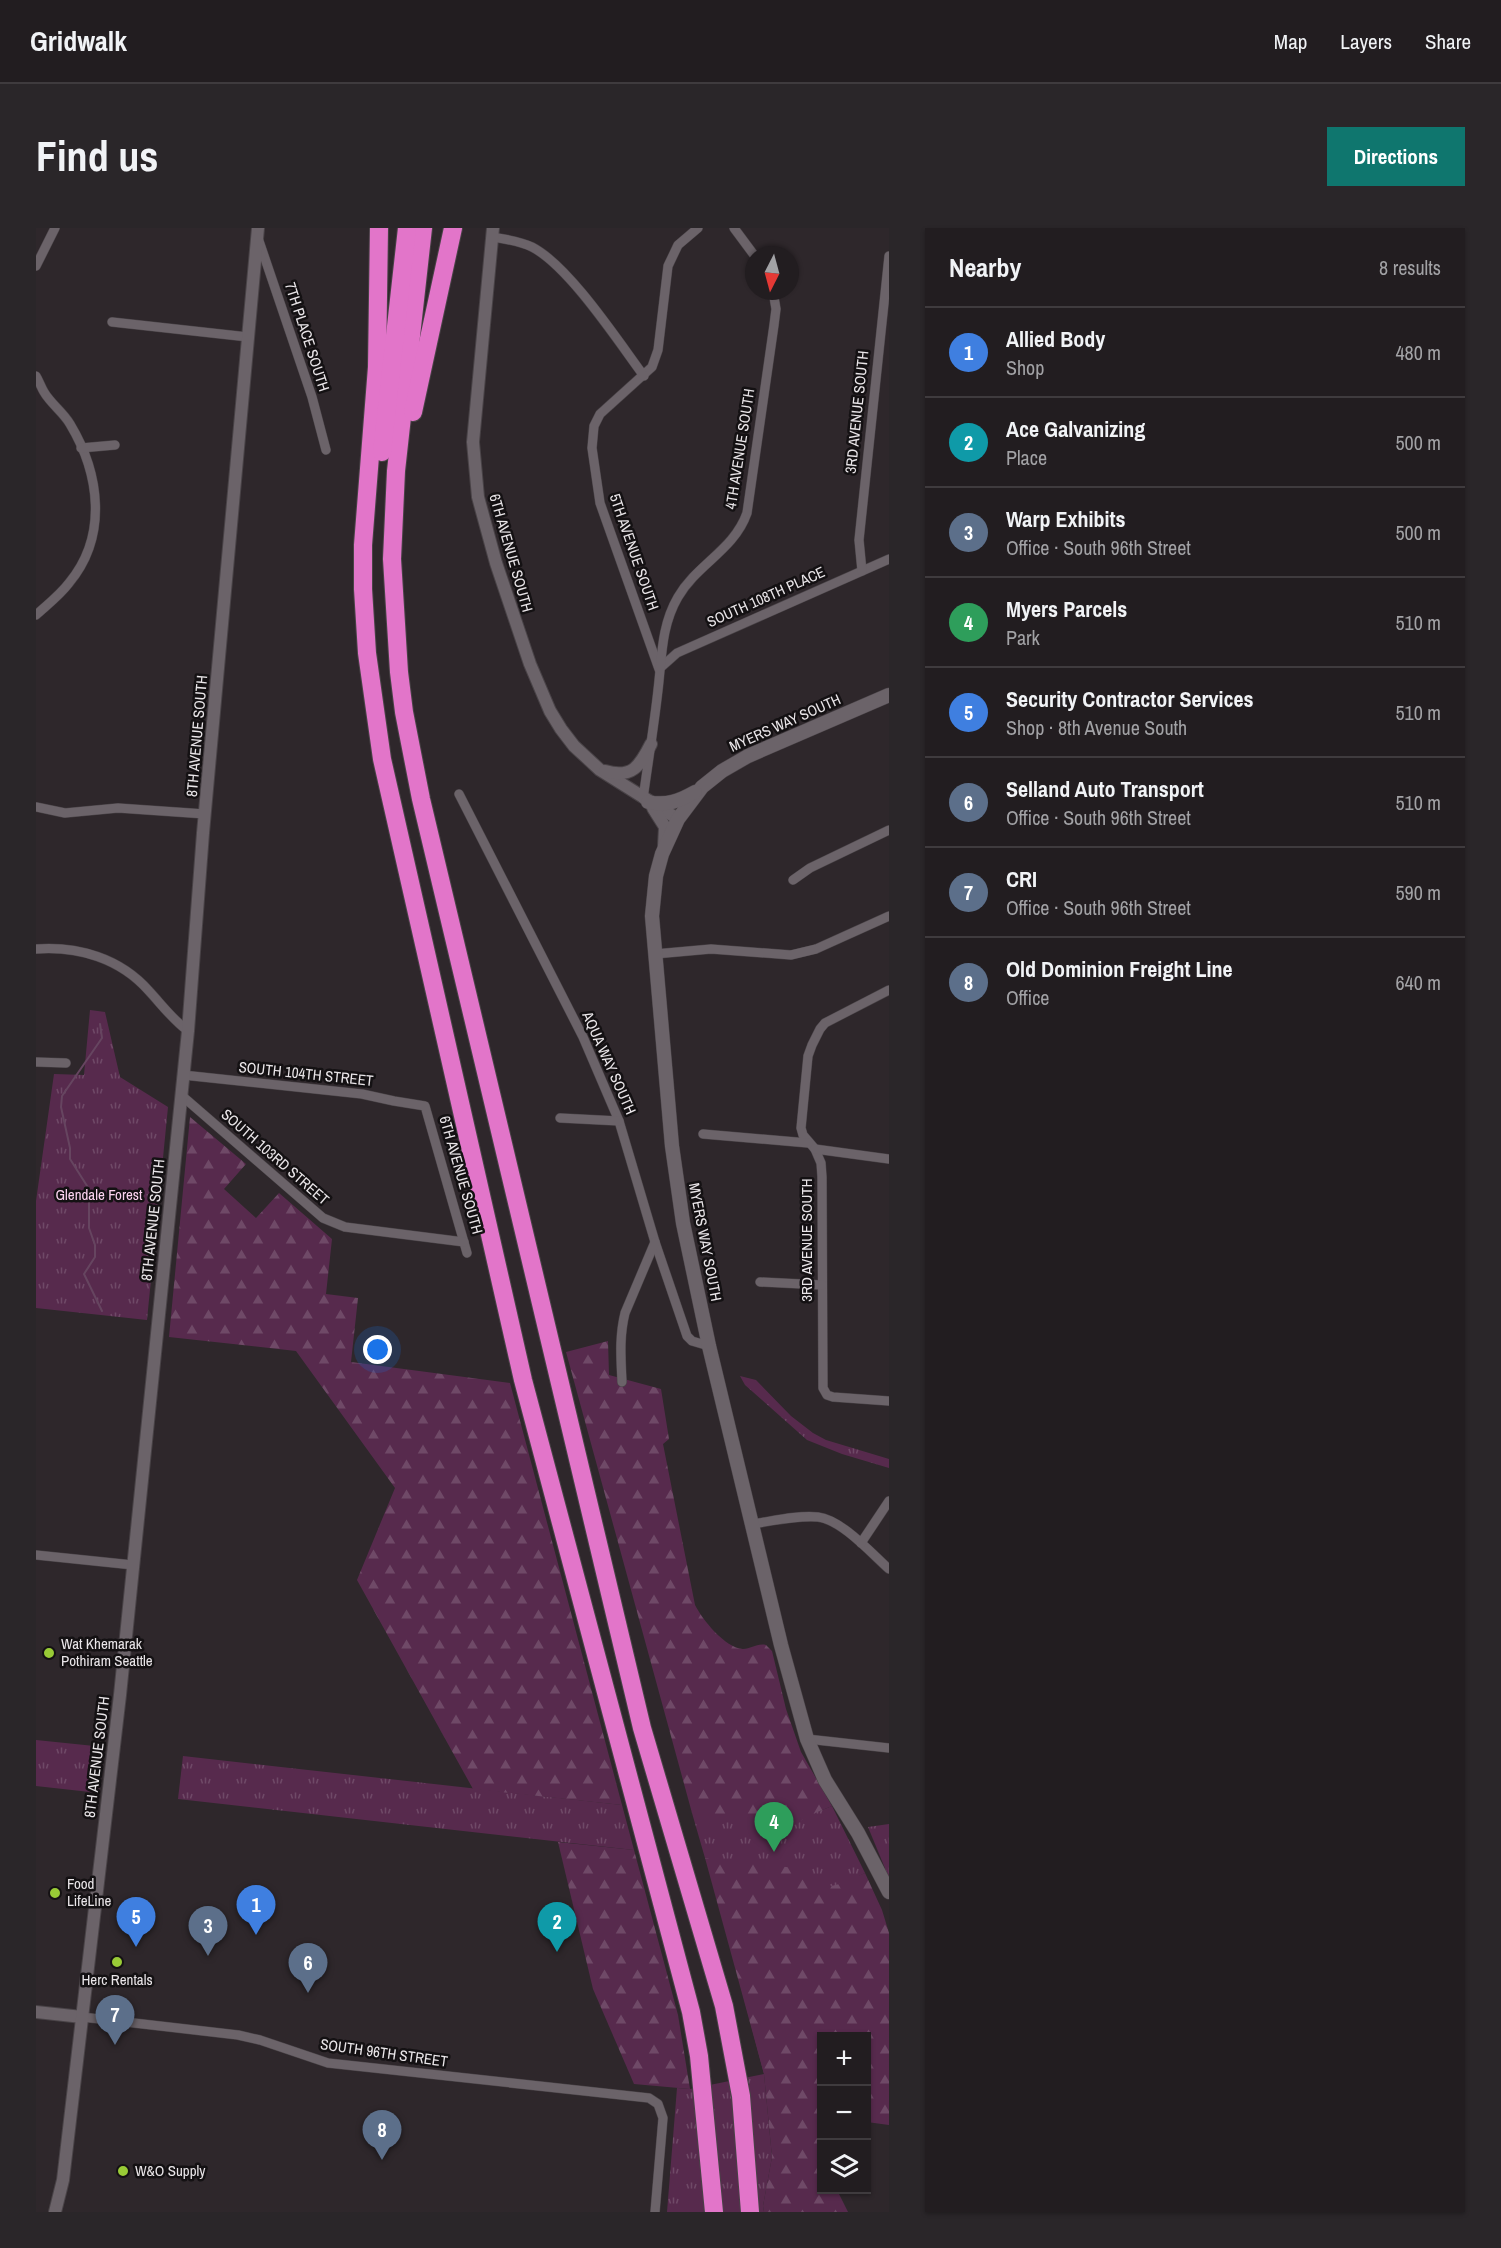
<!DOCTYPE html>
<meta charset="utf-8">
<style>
body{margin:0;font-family:"Archivo Narrow",sans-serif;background:#2a2629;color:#f1f3f6}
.controls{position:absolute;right:18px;bottom:18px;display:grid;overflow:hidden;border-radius:0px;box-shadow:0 2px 4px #0004}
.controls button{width:54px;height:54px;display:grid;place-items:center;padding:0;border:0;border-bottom:2px solid #3f3b3e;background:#221d20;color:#f1f3f6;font:30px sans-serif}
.compass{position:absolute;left:709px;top:18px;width:54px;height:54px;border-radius:50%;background:#221d20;box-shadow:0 2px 4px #0004;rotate:186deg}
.you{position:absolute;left:342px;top:1122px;width:21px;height:21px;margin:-15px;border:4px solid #fff;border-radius:50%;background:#1a73e8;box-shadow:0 0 0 9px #1a73e833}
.badge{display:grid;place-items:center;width:39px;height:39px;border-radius:50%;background:#0f766e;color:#fff;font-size:20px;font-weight:700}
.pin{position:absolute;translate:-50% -50px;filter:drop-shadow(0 2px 3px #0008)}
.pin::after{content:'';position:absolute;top:32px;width:21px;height:18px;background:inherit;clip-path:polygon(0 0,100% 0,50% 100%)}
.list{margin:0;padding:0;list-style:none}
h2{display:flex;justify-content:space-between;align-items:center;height:78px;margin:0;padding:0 24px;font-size:26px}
h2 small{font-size:20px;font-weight:400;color:#a2a2a5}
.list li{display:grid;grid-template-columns:39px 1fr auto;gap:18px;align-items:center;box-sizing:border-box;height:90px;padding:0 24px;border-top:2px solid #3f3b3e}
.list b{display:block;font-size:22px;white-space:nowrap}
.list p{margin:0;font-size:20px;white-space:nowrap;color:#a2a2a5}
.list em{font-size:20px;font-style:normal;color:#a2a2a5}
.icon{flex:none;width:33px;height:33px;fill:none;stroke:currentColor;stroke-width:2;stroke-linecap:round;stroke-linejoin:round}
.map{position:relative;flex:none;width:853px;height:1984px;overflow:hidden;border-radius:0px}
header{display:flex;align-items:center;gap:36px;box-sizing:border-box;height:84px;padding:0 30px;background:#221d20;border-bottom:2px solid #3f3b3e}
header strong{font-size:28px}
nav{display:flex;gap:33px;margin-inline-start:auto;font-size:21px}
.intro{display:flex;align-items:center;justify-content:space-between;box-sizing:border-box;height:144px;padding:0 36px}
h1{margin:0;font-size:42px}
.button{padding:15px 27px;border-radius:0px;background:#0f766e;color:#fff;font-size:21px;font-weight:700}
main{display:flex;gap:36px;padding:0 36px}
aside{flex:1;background:#221d20;border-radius:0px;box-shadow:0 2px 4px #0004}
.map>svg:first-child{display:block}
</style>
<header>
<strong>Gridwalk</strong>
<nav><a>Map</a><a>Layers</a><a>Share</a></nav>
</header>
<div class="intro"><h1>Find us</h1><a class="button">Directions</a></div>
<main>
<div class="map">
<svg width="853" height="1984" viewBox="0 0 853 1984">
<defs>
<pattern id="grass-tufts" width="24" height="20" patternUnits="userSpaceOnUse" patternTransform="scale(1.5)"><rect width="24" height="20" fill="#572a4d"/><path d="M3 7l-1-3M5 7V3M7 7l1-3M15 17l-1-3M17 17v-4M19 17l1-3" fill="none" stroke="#6f4967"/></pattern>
<pattern id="forest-firs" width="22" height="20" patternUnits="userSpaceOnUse" patternTransform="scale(1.5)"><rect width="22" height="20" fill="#572a4d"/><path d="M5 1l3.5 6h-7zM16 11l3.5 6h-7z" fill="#6f4967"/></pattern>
</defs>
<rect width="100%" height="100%" fill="#2e272b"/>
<!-- grass -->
<g fill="url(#grass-tufts)">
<polygon points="54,782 69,784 84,849 132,879 111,1092 0,1080 0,973 18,846 48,847"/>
<polygon points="704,1148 720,1152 755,1188 777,1205 790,1212 853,1231 853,1240 806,1226 771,1212 709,1157"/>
<polygon points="0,1512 68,1519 63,1565 0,1558"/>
<polygon points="147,1528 586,1577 598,1622 142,1571"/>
<polygon points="796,1578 829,1645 823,1648 830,1808 786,1808 728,1846 736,1929 727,1978 728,1984 631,1984 641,1860 654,1861 728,1846 671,1631 669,1630 656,1585 781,1584"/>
<polygon points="853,1596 853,1650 832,1599"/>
</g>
<!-- forest -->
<g fill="url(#forest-firs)">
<polygon points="154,889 210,936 188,961 220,990 243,965 296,1011 290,1066 322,1070 315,1134 474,1155 586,1577 437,1561 321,1352 359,1260 260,1123 133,1109"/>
<path d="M572,1113L573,1147L625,1161L633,1211L627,1216L659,1377C666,1391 689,1420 707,1421C715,1421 721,1415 730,1417L736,1423L750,1481L765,1524L796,1578L772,1588L759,1597L656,1585L530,1124Z"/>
<polygon points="522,1614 598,1622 642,1787 654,1861 598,1856 557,1761"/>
<path d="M669,1630L759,1640C762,1645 766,1652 771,1655C789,1666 813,1652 829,1645L846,1682L853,1705V1897L831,1894L830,1808H786V1962H801L812,1984H728L727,1978L736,1929L728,1846Z"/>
</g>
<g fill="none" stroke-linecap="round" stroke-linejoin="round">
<!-- stream -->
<polyline stroke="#664560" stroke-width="2" points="64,796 66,810 26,868 25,879 34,920 34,931 53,961 53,1000 59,1017 59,1029 48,1046 66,1083"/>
<defs>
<g id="minor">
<polyline points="662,0 642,17 632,38 622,122 616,139 564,186 558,198 556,220 564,275 623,441 641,425 853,331"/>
<polyline points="698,0 718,27"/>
<path d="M456,9C469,11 484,13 496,19C533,38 582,113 608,148"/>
<polyline points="222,10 276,169 290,222"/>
<polyline points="0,38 19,0"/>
<polyline points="76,94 212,109"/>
<path d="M0,148C3,153 5,159 8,164C15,176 27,184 34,196C64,246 72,308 33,355C24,367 11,377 0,387"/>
<polyline points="45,220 79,217"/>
<polyline points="826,343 823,312 853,28"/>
<polyline points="423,566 547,809 583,893 619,1014 651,1108 656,1113 673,1118"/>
<path d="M607,571C612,534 618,498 622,462C626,429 625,398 642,369C661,336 698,322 711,285L738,97L740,81L737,63"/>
<polyline points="0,579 29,585 82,580 169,586"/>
<polyline points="757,652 774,640 853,602"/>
<path d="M0,721C42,718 84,730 113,763C126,777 136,791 152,803"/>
<polyline points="619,726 675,721 755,727 780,721 853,688"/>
<polyline points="853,762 789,795 784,801 776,817 772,828 765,900 767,907 779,921 785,935 786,949 787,1160 791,1167 797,1169 853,1173"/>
<polyline points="0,834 30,835"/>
<polyline points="147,847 326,866 358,873 389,878 431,1025"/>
<polyline points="145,867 287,990 309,999 428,1014"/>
<polyline points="524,890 583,893"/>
<polyline points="667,906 772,915"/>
<polyline points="779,921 853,931"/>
<polyline points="724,1054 786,1057"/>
<path d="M586,1154C585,1131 583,1109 589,1085L619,1014"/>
<path d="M716,1296C737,1293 761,1287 782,1289C806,1292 835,1325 853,1341"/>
<polyline points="825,1315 853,1273"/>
<polyline points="0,1327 97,1337"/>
<polyline points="771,1511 853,1520"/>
<polyline points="46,1789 202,1807 224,1812 292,1835 613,1870 622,1876 627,1890 619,1984"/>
</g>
<g id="tertiary">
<polyline points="457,0 437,214 442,269 460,335 494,436 514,483 525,501 538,518 564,542 642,591"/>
<path d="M569,543C596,551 604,538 615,516"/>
<polyline points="617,580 629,599 628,618"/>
<polyline points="0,1784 46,1789"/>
<polyline points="19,1984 27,1952 84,1467 152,803 167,605 222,0"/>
</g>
<g id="secondary">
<polyline points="853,467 712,528 686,543 666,559 642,591 626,626 620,648 616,688 636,918 647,995 673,1118 745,1417 771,1511 789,1552 822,1605 853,1664"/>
<path d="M612,574C631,578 643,573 659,564"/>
</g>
<g id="motorway">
<polyline points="343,0 341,139 327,317 327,361 331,425 346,531 487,1152 655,1784 663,1828 678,1984"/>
<polyline points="387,0 360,243 356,331 363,444 368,484 385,571 606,1500 688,1778 705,1868 714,1984"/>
<polyline points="377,184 417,0"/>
<polyline points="346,224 371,0"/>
</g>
</defs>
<!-- minor casing -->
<use href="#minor" stroke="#494347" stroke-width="10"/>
<!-- tertiary casing -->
<use href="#tertiary" stroke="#494347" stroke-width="14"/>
<!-- secondary casing -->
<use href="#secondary" stroke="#494347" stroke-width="15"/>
<!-- motorway casing -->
<use href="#motorway" stroke="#494347" stroke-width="20"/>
<!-- minor -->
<use href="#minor" stroke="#6b6369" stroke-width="9"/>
<!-- tertiary -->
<use href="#tertiary" stroke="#6b6369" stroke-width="12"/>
<!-- secondary -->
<use href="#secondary" stroke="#6b6369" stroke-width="14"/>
<!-- motorway -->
<use href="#motorway" stroke="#e275c9" stroke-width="18"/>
</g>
<!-- markers -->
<g fill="#99cb36" stroke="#141113" stroke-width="2">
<circle cx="13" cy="1425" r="6"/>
<circle cx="19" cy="1665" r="6"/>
<circle cx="81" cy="1734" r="6"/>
<circle cx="87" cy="1943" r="6"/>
</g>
<g text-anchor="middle" stroke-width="5" stroke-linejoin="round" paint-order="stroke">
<!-- street labels -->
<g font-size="15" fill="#eae6e9" stroke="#141113">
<text transform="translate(271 109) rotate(72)" y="5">7TH PLACE SOUTH</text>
<text transform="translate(821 184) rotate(-84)" y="5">3RD AVENUE SOUTH</text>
<text transform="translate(704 221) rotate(-81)" y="5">4TH AVENUE SOUTH</text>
<text transform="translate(598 324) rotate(71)" y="5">5TH AVENUE SOUTH</text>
<text transform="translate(475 325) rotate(74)" y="5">6TH AVENUE SOUTH</text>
<text transform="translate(730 369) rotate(-24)" y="5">SOUTH 108TH PLACE</text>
<text transform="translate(749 495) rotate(-24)" y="5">MYERS WAY SOUTH</text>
<text transform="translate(161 508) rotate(-85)" y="5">8TH AVENUE SOUTH</text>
<text transform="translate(573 835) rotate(66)" y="5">AQUA WAY SOUTH</text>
<text transform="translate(270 846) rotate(6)" y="5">SOUTH 104TH STREET</text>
<text transform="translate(239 929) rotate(41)" y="5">SOUTH 103RD STREET</text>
<text transform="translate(425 947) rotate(74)" y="5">6TH AVENUE SOUTH</text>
<text transform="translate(117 992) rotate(-84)" y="5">8TH AVENUE SOUTH</text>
<text transform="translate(771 1012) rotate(-90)" y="5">3RD AVENUE SOUTH</text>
<text transform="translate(669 1014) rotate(79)" y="5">MYERS WAY SOUTH</text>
<text transform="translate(61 1529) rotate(-83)" y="5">8TH AVENUE SOUTH</text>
<text transform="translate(348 1825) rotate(8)" y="5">SOUTH 96TH STREET</text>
</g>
<!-- park labels -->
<g font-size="15" fill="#fcd3f0" stroke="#141113">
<text x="63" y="972">Glendale Forest</text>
</g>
<!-- poi labels -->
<g font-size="15" fill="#eae6e9" stroke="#141113" text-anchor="start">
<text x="25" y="1421">Wat Khemarak<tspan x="25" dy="17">Pothiram Seattle</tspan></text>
<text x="31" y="1661">Food<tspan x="31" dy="17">LifeLine</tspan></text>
<text x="81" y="1757" text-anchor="middle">Herc Rentals</text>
<text x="99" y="1948">W&amp;O Supply</text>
</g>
</g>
</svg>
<div class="controls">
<button>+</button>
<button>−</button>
<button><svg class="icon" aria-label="layers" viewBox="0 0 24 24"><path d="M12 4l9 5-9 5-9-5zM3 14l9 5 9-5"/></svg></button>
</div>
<svg class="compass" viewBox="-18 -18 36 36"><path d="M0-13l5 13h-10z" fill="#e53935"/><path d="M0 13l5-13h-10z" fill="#a2a2a5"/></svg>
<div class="you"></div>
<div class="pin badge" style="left:220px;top:1707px;background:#3f7fe0">1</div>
<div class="pin badge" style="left:521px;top:1724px;background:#0f9aa8">2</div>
<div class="pin badge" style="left:172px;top:1728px;background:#5c6f8a">3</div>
<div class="pin badge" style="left:738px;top:1624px;background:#2e9e5b">4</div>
<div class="pin badge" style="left:100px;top:1719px;background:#3f7fe0">5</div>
<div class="pin badge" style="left:272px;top:1765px;background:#5c6f8a">6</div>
<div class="pin badge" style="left:79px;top:1817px;background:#5c6f8a">7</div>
<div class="pin badge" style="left:346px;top:1932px;background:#5c6f8a">8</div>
</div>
<aside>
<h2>Nearby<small>8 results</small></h2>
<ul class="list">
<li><span class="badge" style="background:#3f7fe0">1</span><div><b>Allied Body</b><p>Shop</p></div><em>480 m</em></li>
<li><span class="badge" style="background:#0f9aa8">2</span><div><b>Ace Galvanizing</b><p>Place</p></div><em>500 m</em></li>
<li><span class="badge" style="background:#5c6f8a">3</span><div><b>Warp Exhibits</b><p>Office · South 96th Street</p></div><em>500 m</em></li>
<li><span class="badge" style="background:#2e9e5b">4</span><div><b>Myers Parcels</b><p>Park</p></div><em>510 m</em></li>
<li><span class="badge" style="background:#3f7fe0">5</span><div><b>Security Contractor Services</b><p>Shop · 8th Avenue South</p></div><em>510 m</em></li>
<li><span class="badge" style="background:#5c6f8a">6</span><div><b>Selland Auto Transport</b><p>Office · South 96th Street</p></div><em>510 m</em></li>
<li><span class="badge" style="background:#5c6f8a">7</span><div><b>CRI</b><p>Office · South 96th Street</p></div><em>590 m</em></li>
<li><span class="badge" style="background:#5c6f8a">8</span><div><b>Old Dominion Freight Line</b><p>Office</p></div><em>640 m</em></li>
</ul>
</aside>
</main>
